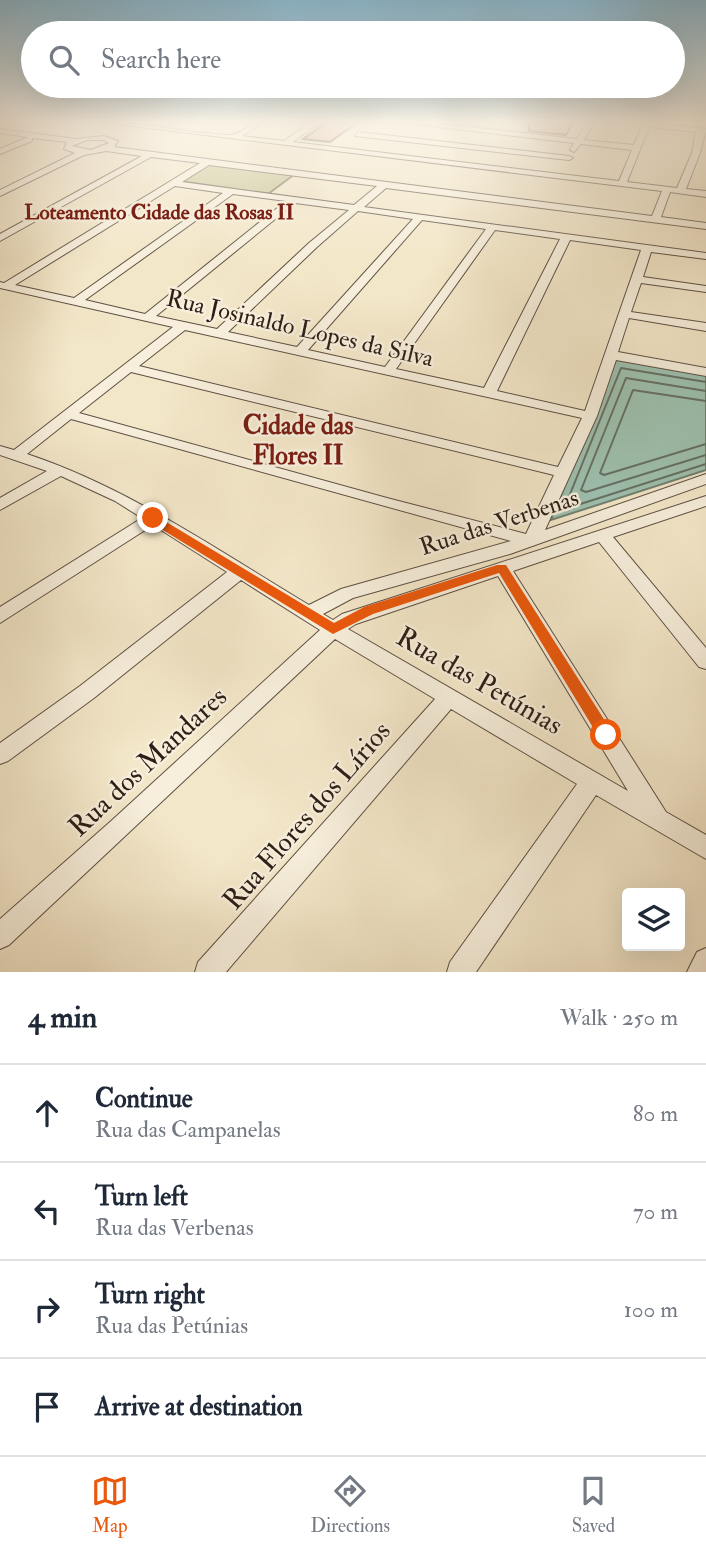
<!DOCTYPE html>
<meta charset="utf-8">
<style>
body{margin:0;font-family:"IM FELL Double Pica",serif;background:#f2f2f3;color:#1f2937}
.controls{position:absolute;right:21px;bottom:21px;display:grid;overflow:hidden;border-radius:7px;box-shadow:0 7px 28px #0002}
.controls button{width:63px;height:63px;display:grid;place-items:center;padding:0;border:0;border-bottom:2px solid #e0e1e3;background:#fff;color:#1f2937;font:35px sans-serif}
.stop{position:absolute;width:21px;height:21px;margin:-16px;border:5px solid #ea580c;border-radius:50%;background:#fff}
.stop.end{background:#ea580c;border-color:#fff;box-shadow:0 2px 7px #0008}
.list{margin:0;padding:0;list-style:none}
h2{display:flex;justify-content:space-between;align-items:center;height:91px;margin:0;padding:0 28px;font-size:30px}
h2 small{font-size:23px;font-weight:400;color:#747a83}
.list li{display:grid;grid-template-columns:46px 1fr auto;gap:21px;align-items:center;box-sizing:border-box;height:98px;padding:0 28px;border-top:2px solid #e0e1e3}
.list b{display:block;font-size:26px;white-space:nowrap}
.list p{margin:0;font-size:23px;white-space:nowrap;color:#747a83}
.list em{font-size:23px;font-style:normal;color:#747a83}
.icon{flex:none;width:38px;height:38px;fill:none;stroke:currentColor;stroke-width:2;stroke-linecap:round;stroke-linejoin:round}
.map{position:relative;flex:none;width:706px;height:972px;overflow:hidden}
.search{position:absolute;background:#fff;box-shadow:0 7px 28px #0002;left:21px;right:21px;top:21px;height:77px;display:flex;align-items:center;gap:18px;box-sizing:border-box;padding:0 24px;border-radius:38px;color:#747a83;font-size:26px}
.sheet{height:483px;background:#fff}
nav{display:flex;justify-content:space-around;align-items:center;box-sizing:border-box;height:98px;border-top:2px solid #e0e1e3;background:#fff;font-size:19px;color:#747a83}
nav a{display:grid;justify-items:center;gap:4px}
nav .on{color:#ea580c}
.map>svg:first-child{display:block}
</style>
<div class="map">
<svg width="706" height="972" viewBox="0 0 706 972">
<rect width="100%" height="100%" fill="#f3e7c9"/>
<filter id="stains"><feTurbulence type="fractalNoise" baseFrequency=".00286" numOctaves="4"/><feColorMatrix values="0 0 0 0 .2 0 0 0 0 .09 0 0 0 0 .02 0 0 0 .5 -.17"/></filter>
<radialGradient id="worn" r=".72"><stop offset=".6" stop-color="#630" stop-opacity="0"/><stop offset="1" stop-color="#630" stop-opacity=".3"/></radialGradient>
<!-- green -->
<polygon fill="#c3c391" stroke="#787054" stroke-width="2" points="210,163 295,174 268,194 179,181"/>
<!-- water -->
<polygon fill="#9dc1b0" stroke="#708072" stroke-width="2" points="616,359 706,375 706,470 551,520"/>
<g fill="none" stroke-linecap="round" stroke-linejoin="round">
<!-- shore -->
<g stroke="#657063" stroke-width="2">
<polyline points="706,382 621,368 566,504 571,507 706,464"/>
<polyline points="706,391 626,378 581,490 586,492 706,455"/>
<polyline points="706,401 633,390 600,473 604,475 706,444"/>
</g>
</g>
<!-- building -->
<g fill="#dca394" stroke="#2d1e16" stroke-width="2">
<polygon points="327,122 358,122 330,142 303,139"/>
<polygon points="529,122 574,122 566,135 529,131"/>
</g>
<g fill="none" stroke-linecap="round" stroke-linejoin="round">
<defs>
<g id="minor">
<path d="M99,122C143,122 185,133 229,135C241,135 250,122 263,122L242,136L284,141L311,122H320L293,142L619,181L632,150L581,144L574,152L570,150L574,143L397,122H425L577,139L587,122H594L584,140L634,145L644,122L706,129L700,153L686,189L706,191V197L670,192L661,217L706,223V229L386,188L364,207L706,253V259L651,252L643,277L706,286V292L641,283L631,312L706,323V331L629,318L618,352L706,368V376L616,360L597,416L545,530L706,474V484L510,554L353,598L323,614L333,620L342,614L706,496V506L613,537L706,648V669L699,667L599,542L513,571L666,812L706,835V859L596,795L476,972H447L450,962L577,784L451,709L226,972H195L198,962L435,699L335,639L9,945L0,949V919L110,822L320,630L241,580L94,698L8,761L0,764V743L80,686L227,572L153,525L0,623V607L142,518L115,501L61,476L0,510V498L47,471L0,455V446L14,450L173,327L0,288V282L4,283L200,163L151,157L0,241V234L142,156L106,151L84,155L0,196V190L75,153L64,149L67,142L32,138V141L0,154V149L28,137L0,133V129L76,139L104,136L118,141L114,147L652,216L662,191ZM649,127L696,132L692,153L677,188L627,182ZM87,140H103L109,143L91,150L72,146ZM209,165L377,186L354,205L182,182ZM175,186L223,193L74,298L15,285ZM233,194L286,201L145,314L85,300ZM295,203L349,210L309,243L217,329L156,316ZM358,211L413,219L297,347L228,332L317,247ZM422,220L486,229L385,367L308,350ZM495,230L560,239L484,388L396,369ZM570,240L641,250L585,411L497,391ZM185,330L582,418L558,467L139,366ZM131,372L554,475L526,534L387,498L79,413ZM71,419L511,541L341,589L309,605C217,550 129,488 27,454ZM498,576L628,791L348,629L356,624Z"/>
<polygon points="358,132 569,156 573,158 569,160 355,136"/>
<polygon points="706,948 706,972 687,972 697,952"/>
</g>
</defs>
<!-- minor casing -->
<use href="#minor" stroke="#5e5043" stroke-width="2"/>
<!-- minor -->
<use href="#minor" fill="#f7efdc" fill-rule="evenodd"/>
</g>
<!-- sky -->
<linearGradient id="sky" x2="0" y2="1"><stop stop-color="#8ab9d2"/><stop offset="0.47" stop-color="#faf4e7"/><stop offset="1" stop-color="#faf4e7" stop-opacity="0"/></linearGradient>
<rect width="706" height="259" fill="url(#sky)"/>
<!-- route -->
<polygon fill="#ea580c" points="153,514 334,623 364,607 497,565 506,565 614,735 606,741 600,739 499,573 373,614 333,634 148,521 148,515"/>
<g text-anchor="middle" stroke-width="5" stroke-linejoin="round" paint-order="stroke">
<!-- far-neighbourhood labels -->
<g font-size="21" font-weight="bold" fill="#7a1f14" stroke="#f7efdc">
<text x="159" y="219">Loteamento Cidade das Rosas II</text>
</g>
<!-- street labels -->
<g font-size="24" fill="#2d1e16" stroke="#f7efdc">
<text transform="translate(300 328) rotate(13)" y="8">Rua Josinaldo Lopes da Silva</text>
<text transform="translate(499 522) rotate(-18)" y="8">Rua das Verbenas</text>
</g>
<!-- neighbourhood labels -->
<g font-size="26" font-weight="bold" fill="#7a1f14" stroke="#f7efdc">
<text x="298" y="434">Cidade das<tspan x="298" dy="30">Flores II</tspan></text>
</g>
<!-- near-street labels -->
<g font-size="28" fill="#2d1e16" stroke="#f7efdc">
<text transform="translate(480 680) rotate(30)" y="10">Rua das Petúnias</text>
<text transform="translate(147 761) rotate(-43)" y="10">Rua dos Mandares</text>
<text transform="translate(306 815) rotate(-49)" y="10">Rua Flores dos Lírios</text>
</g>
</g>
<rect width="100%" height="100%" filter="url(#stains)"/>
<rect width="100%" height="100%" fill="url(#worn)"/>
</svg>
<div class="controls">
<button><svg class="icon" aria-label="layers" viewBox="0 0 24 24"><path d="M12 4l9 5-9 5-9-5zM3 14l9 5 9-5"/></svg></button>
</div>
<div class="stop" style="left:606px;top:735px"></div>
<div class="stop end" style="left:153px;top:518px"></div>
<div class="search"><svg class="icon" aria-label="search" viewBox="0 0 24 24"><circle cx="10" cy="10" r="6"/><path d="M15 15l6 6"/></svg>Search here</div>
</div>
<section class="sheet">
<h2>4 min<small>Walk · 250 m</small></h2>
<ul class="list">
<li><svg class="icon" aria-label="ahead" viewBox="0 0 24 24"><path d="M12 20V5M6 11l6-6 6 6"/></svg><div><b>Continue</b><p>Rua das Campanelas</p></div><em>80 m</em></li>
<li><svg class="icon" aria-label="left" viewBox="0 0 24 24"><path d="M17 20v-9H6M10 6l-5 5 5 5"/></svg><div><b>Turn left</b><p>Rua das Verbenas</p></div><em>70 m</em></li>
<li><svg class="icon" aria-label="right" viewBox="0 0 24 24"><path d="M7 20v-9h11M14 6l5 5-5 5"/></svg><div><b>Turn right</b><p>Rua das Petúnias</p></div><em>100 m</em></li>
<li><svg class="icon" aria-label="arrive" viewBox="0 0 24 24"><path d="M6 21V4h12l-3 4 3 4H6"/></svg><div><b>Arrive at destination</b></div></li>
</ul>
</section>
<nav>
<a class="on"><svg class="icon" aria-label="map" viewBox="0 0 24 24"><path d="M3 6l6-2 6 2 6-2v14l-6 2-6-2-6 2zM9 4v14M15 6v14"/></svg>Map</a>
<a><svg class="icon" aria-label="directions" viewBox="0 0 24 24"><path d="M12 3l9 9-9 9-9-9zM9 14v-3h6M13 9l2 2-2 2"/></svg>Directions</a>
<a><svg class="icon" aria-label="saved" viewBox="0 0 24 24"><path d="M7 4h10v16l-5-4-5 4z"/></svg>Saved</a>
</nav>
